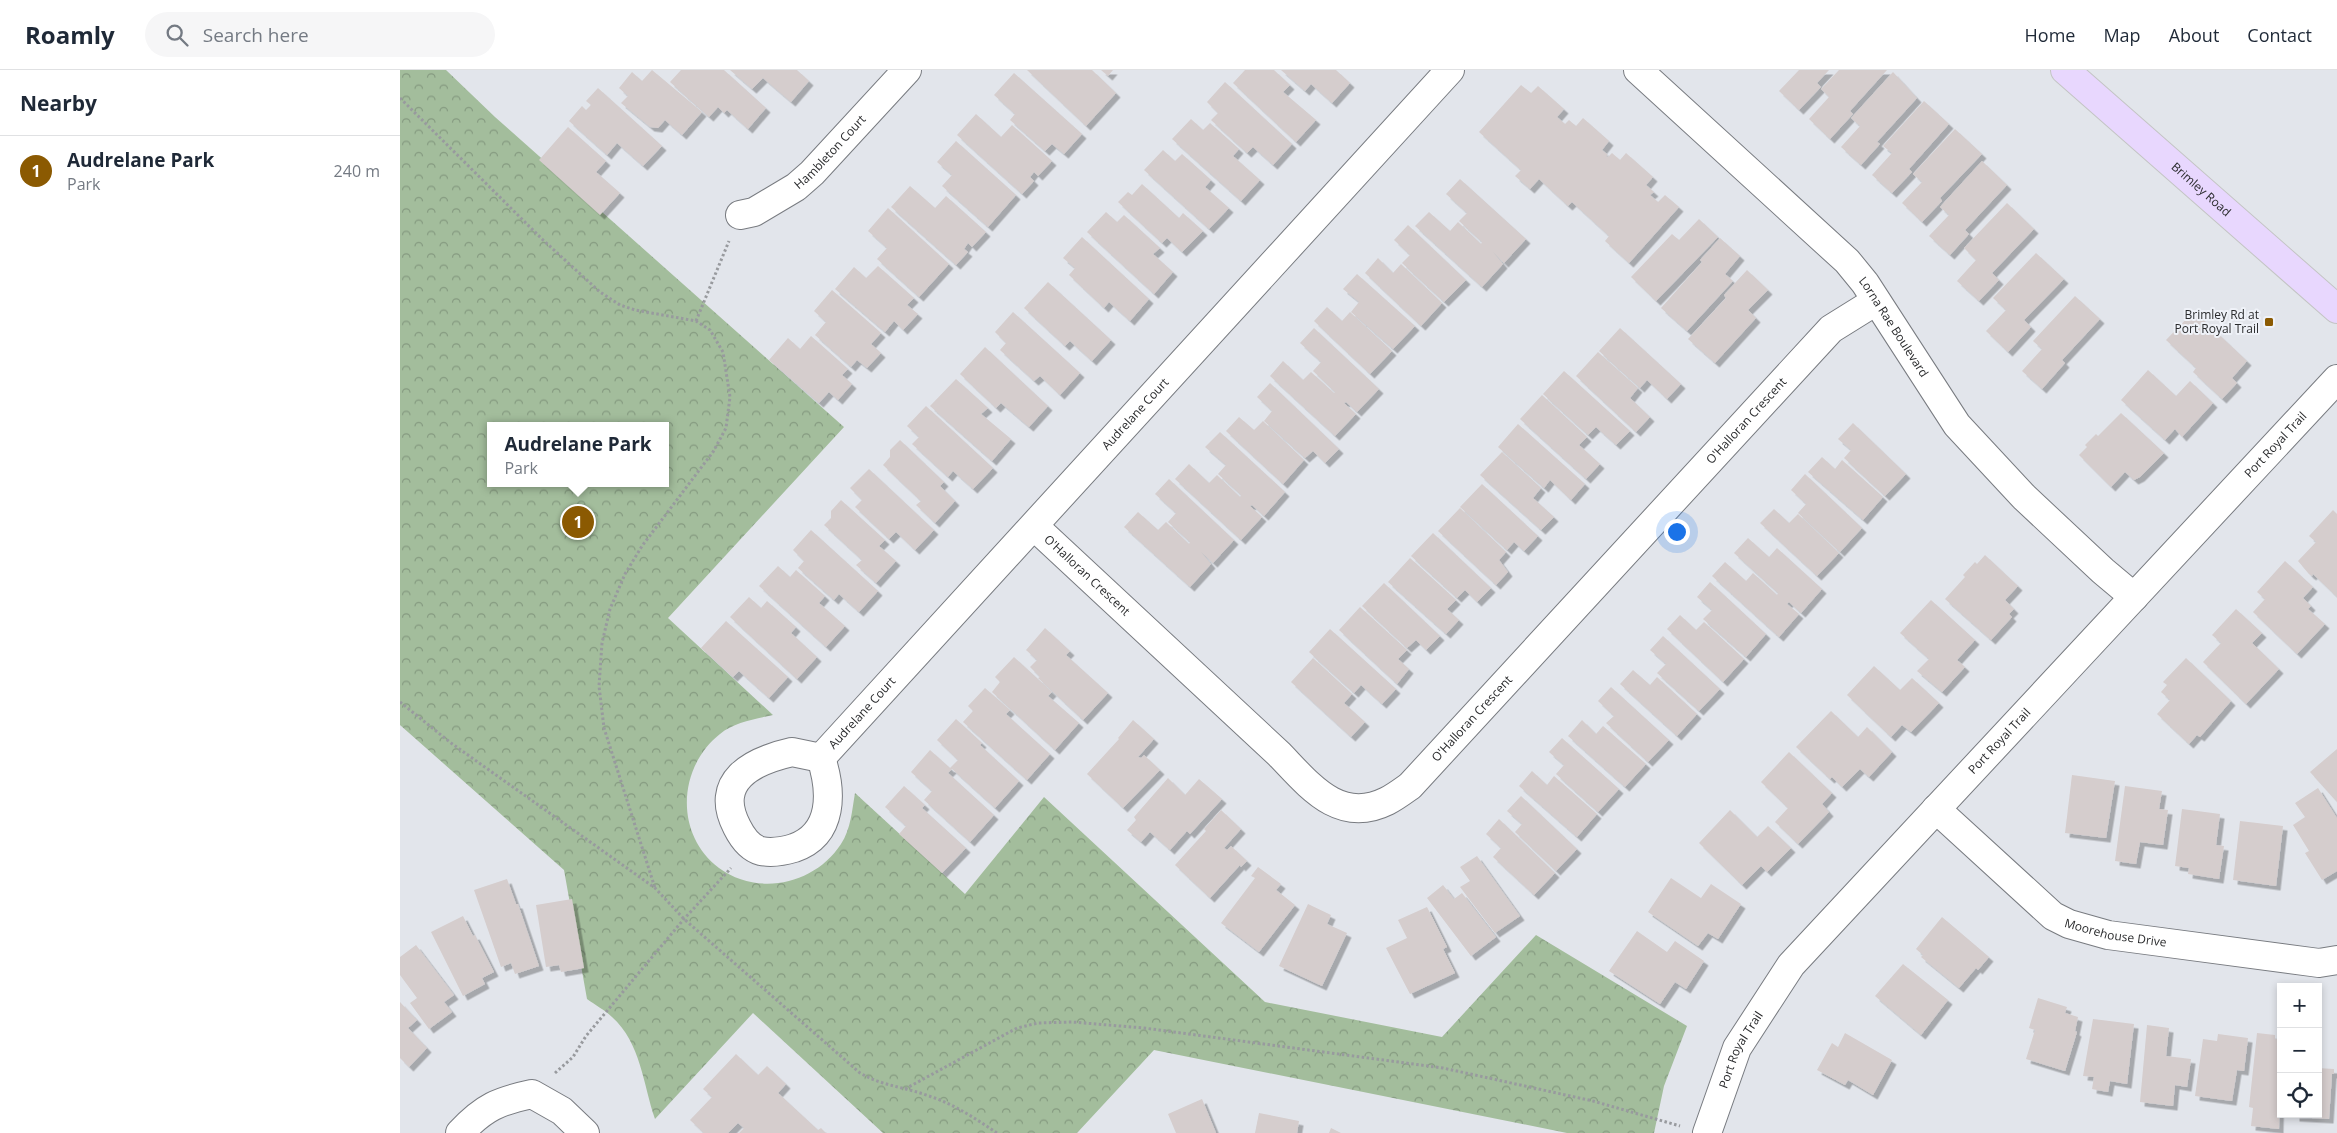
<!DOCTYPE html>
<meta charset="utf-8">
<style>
body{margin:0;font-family:"Open Sans",sans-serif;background:#f6f6f7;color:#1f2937}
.controls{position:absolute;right:15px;bottom:15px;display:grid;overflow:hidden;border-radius:0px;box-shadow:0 2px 8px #0003}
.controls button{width:45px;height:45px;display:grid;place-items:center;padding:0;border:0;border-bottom:1px solid #e0e1e3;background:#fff;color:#1f2937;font:25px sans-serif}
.you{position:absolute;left:1276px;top:461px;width:18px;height:18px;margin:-12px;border:4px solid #fff;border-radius:50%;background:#1a73e8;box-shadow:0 0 0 8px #1a73e833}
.badge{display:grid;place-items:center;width:32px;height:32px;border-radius:50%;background:#8b5a02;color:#fff;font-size:16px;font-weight:700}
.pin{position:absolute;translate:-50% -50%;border:2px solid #fff;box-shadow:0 1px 5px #0006}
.popup{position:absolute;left:87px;top:352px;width:182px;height:65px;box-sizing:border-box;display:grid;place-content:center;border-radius:0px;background:#fff;filter:drop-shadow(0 1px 4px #0005);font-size:16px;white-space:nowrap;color:#747a83}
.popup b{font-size:19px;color:#1f2937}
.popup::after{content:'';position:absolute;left:50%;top:100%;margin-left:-10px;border:10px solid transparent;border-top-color:#fff}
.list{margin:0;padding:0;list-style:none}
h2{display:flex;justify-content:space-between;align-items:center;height:65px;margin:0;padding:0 20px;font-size:21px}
h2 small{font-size:16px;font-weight:400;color:#747a83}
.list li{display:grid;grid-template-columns:32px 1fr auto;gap:15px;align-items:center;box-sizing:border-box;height:70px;padding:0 20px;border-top:1px solid #e0e1e3}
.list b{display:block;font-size:19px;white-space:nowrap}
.list p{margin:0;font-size:16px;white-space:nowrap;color:#747a83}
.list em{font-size:16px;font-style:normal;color:#747a83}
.icon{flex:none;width:28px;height:28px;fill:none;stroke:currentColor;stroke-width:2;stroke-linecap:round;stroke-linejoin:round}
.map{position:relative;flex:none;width:1937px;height:1063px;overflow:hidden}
header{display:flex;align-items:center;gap:30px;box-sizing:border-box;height:70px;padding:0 25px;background:#fff;border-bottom:1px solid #e0e1e3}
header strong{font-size:24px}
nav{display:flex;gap:28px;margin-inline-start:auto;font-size:18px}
.search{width:350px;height:45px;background:#f6f6f7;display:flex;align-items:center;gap:12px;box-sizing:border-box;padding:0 18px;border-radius:28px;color:#747a83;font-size:19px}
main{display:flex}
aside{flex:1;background:#fff}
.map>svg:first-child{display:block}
</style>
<header>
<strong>Roamly</strong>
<div class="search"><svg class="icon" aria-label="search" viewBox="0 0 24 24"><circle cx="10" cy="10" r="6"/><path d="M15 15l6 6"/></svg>Search here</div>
<nav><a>Home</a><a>Map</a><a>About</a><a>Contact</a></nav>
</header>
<main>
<aside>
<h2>Nearby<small></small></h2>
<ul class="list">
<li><span class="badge">1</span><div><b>Audrelane Park</b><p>Park</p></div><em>240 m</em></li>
</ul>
</aside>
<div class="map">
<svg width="1937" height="1063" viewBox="0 0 1937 1063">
<defs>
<pattern id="park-crowns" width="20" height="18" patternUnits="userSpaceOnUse" patternTransform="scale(1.25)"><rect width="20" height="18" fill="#a3bd9c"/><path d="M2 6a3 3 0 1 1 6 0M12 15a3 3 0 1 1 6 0" fill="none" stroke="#859a80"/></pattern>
<filter id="shadow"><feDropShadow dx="4.5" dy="4.5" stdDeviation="0" flood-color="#0004"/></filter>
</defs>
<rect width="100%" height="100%" fill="#e2e5eb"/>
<!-- park -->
<path fill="url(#park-crowns)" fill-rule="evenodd" d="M0,0H46L95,47L444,357L268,548L373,645C355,649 334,652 320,664C278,697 274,764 319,798C359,827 415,814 441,774C451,759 452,740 455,723L565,824L644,727L865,932L1042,967L1136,865L1287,956L1264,1016L1254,1063H1167L754,980L677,1063H483L353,943L255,1049C243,1014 241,973 212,947C205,940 195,935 187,929L164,800L0,655ZM90,356H266V413H90Z"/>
<!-- building -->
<g fill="#d5cdcd" filter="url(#shadow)">
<polygon points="252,0 302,42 282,65 265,50 258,58 250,57 221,33 228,26 219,18 232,2 242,11"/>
<polygon points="281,0 324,0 366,38 348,59 327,40 324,43 318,37 309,47 270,12"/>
<polygon points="330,0 397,0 409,11 391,32 363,8 352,19"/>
<polygon points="627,0 692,0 716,23 686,56"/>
<polygon points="701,0 713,0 708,6"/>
<polygon points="845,0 874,0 890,15 883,22 916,50 896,72 833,13"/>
<polygon points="881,0 936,0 950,13 932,33 911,14 905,21"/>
<polygon points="1399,0 1429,0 1417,13 1421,17 1399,40 1379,21"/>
<polygon points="1439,0 1487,0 1450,41 1453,44 1430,69 1409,49 1429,27 1421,19"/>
<polygon points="1493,2 1517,28 1477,72 1480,74 1461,95 1441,77 1460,56 1451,48"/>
<polygon points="614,3 682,64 664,84 652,74 645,81 610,50 615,44 594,25"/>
<polygon points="825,12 892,74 873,95 853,77 847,83 811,50 818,43 807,32"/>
<polygon points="1121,15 1131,23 1138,16 1164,39 1157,47 1165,54 1169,50 1176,56 1183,48 1209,71 1202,80 1208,85 1206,86 1208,87 1212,83 1220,90 1226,83 1253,107 1246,115 1254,122 1250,125 1258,132 1265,125 1279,137 1229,193 1205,171 1209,166 1172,132 1168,136 1139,109 1130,119 1115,106 1121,100 1079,62"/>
<polygon points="198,18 262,76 243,96 217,73 207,85 169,51 182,36 186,40 191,35 186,31"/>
<polygon points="1524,31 1549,54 1509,99 1512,102 1492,123 1472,105 1492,83 1483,76"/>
<polygon points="576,44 601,67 612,55 652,91 638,106 634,102 630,107 634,111 622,124 557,65"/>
<polygon points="791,49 803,60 810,53 839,79 833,86 860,110 841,131 772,69"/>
<polygon points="168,57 206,91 196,102 220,123 200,145 139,90"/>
<polygon points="1555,59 1582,84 1540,128 1542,131 1522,152 1502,133 1522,112 1513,104"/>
<polygon points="556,71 616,125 588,157 542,116 552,105 537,92"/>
<polygon points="763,80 775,91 782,84 811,110 805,117 829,138 809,159 744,100"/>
<polygon points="1582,91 1607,115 1565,160 1569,164 1550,185 1529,166 1549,145 1540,137"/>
<polygon points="1060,109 1126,169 1104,193 1093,182 1103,194 1082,217 1015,156 1029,142 1050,161 1058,152 1081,174 1082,172 1059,151 1067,143 1046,124"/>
<polygon points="742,114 779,148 783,143 803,161 782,182 767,168 762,173 718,132 728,122 732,125"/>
<polygon points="510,116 535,138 546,126 586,162 572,177 568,173 564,179 568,182 556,195 491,137"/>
<polygon points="1607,133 1634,159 1592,203 1599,210 1579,231 1557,211 1576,190 1564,178"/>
<polygon points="488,138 549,194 519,227 477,189 487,178 468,161"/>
<polygon points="706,142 717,152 724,145 760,178 753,184 773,202 754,224 687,162"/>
<polygon points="1299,149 1318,167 1256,231 1231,207 1272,164 1279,170"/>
<polygon points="1008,155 1066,210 1044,232 1002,193 1010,185 994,170"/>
<polygon points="682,167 749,229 730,251 709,232 704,238 669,205 675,198 663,188"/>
<polygon points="1320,168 1340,186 1325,204 1333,211 1287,261 1261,238 1302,192 1300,190"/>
<polygon points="1636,183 1664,209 1624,250 1631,257 1608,282 1586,261 1606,240 1593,228"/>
<polygon points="978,188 993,203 1001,194 1042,233 1021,256 965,203"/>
<polygon points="478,196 514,228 507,235 518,244 503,260 494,251 485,262 435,219 454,197 466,208"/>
<polygon points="1347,200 1368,220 1348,240 1356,248 1315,293 1288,269 1326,228 1324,225"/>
<polygon points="957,204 1015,256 993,279 951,242 959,232 943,219"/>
<polygon points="648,212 711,270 692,291 670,271 665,276 624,238"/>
<polygon points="432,220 481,263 471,274 481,283 467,298 457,290 451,297 415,265 426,252 414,241"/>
<polygon points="1675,226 1700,249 1662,290 1665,293 1642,319 1622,301 1642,279 1633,271"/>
<polygon points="927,237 942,251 950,242 992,281 970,304 914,251"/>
<polygon points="1794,241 1847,291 1832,308 1837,313 1822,329 1793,302 1796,298 1766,270"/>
<polygon points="613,242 680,303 660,325 640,306 634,311 600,280 606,273 595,262"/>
<polygon points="914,258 979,319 957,342 946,332 944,333 956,344 935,366 870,306 883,291 903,310 911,302 934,323 935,322 913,301 921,292 900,273"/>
<polygon points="1220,258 1281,314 1267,329 1247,310 1240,318 1199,281"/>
<polygon points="411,266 448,299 442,305 452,314 438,330 429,322 419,333 369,290 388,268 400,279"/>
<polygon points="585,277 648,336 629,357 601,333 596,338 560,304"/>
<polygon points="1198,282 1238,318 1230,328 1250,347 1236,362 1176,306"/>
<polygon points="1748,300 1776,326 1790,311 1813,333 1782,367 1775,359 1765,370 1721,330"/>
<polygon points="1164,301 1230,361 1216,375 1196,357 1188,365 1143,324"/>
<polygon points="556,309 588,338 581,344 611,369 592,391 530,336"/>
<polygon points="870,313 939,379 925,393 913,381 905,388 864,351 872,341 857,327"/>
<polygon points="1142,325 1187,367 1179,375 1200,394 1186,409 1120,349"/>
<polygon points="526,336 593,398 573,419 553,401 548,407 512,374 519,367 507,356"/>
<polygon points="1721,343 1764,383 1740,407 1734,410 1725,402 1711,417 1679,385 1687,377 1685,375 1696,364 1698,366"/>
<polygon points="839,347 854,360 863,351 904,390 883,414 826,361"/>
<polygon points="1453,353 1506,404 1485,426 1444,388 1451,380 1438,369"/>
<polygon points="1118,354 1185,414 1171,430 1150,410 1144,418 1098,377"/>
<polygon points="820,362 885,422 864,446 852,435 850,436 862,447 841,470 775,409 789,394 809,413 817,405 840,427 841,425 818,404 826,395 805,377"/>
<polygon points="500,370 544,412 540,416 555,431 535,453 516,435 521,431 483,395 490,387 490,380"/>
<polygon points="1102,382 1141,418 1133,428 1154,447 1141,460 1080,405"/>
<polygon points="1422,387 1435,399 1442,390 1483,427 1463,450 1408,402"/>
<polygon points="469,399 534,460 515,480 496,462 489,469 455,437 462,430 450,418"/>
<polygon points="1405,404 1462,458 1440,482 1398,443 1406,434 1391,420"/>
<polygon points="769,409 834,470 813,493 801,482 811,494 790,517 724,457 738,442 758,460 766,452 789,474 790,472 768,452 776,443 755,424"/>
<polygon points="1082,414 1138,466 1124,481 1114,472 1107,480 1060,437"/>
<polygon points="441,430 485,470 479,476 496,491 476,513 456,495 462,490 424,455 431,448 431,441"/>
<polygon points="1060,438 1106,482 1099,490 1108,502 1096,515 1038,461"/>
<polygon points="1374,439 1389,453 1398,444 1439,483 1417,506 1360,453"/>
<polygon points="1933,440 1937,444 1937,527 1913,504 1912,506 1909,504 1898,491 1916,472 1909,466"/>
<polygon points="411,460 478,521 459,542 439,524 434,530 398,498 404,491 393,480"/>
<polygon points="1033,463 1091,518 1077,532 1065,520 1057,528 1011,486"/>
<polygon points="1348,468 1369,487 1377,478 1422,519 1401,543 1389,532 1387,534 1399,544 1379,567 1312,506 1325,492 1346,511 1353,503 1377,525 1378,523 1334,483"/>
<polygon points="1585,485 1618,516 1605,530 1614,539 1609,544 1612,547 1591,570 1545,529 1565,507 1563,505 1575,492 1577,494"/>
<polygon points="1010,488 1056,530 1047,539 1059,550 1046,564 988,512"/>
<polygon points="1885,491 1913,517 1903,528 1911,536 1908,539 1925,554 1897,584 1853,542 1865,529 1857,522"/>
<polygon points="378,496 390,507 396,500 425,526 419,533 445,556 426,577 359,516"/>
<polygon points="1310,512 1366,564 1346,587 1303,549 1312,540 1297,527"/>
<polygon points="984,513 1040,566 1026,580 1016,570 1007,578 962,536"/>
<polygon points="349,527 361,538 367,531 396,557 391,563 417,587 397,609 330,547"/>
<polygon points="1531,530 1575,570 1557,590 1565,597 1542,622 1517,601 1529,589 1500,563"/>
<polygon points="960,537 1007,580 998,589 1009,599 997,614 939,560"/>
<polygon points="1836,539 1862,563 1852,573 1879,599 1846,634 1803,592 1821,573 1812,565"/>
<polygon points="1280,545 1296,560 1304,552 1344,589 1323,612 1267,559"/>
<polygon points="326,551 388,607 369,628 339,601 333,607 301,578"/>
<polygon points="645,558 670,581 666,585 708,623 683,650 638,608 640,607 630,597 637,590 626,580"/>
<polygon points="930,559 996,619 982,634 961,615 954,623 909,582"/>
<polygon points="1263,566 1320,619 1299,641 1257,603 1266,594 1250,580"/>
<polygon points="614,587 652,622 648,626 679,653 655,680 592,622 600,612 595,607"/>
<polygon points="913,588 952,624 944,633 965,652 951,667 891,612"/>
<polygon points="1786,588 1831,631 1800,667 1797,665 1789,674 1757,644 1770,630 1761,622 1767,615 1763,612"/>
<polygon points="1474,596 1500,620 1512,608 1539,633 1511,662 1502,655 1491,667 1447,625"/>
<polygon points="1233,600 1250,615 1257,607 1297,644 1277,666 1220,614"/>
<polygon points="1211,617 1269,670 1248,692 1206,653 1214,646 1198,631"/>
<polygon points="585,618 610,640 606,644 650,684 627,710 563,652 573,641 568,636"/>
<polygon points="1431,641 1458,667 1467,657 1492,682 1469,707 1460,699 1442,717 1432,707 1430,709 1396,677"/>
<polygon points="556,649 582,673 580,675 619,711 595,738 552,699 548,703 594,745 570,772 524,730 532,721 511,702 530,680 550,698 558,690 537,670"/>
<polygon points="733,650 754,669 738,687 741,688 744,685 760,700 723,738 687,704 719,669 718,668"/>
<polygon points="1182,650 1196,664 1203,656 1246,694 1225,717 1168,666"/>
<polygon points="1162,668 1219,719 1198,742 1156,704 1164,695 1149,682"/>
<polygon points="1937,679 1937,732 1910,702"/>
<polygon points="1389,682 1432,723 1422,734 1429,742 1398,774 1375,752 1388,738 1361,712"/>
<polygon points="1132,701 1147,715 1154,706 1197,744 1177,767 1119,716"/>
<polygon points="1672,705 1715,711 1706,768 1665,763"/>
<polygon points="768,708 785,725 799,709 822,729 790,764 787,761 770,780 750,762 741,772 727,760 736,750 734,747"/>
<polygon points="504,716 525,735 522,738 566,778 542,803 499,764 506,756 485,737"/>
<polygon points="1725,716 1762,721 1759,739 1768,740 1763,775 1740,772 1736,794 1715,791"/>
<polygon points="1918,718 1937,748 1937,801 1922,810 1905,783 1909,781 1893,755 1905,747 1895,733"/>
<polygon points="1121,726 1177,779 1156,801 1115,762 1122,754 1107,741"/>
<polygon points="1782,739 1820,744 1816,775 1824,776 1819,809 1788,804 1789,798 1775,796"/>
<polygon points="821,740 841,759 824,778 827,780 831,776 847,791 841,797 840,795 810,828 775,795 806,761 804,759"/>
<polygon points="1330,740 1357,767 1368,756 1391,778 1367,802 1361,796 1342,815 1299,773"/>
<polygon points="1099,749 1155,803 1134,825 1093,787 1101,778 1086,764"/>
<polygon points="1840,751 1883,756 1876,816 1833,810"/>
<polygon points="1077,786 1120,846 1095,863 1060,817 1070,811 1060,797"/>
<polygon points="858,797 881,814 876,820 895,835 859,882 821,853 855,808 851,806"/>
<polygon points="1271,808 1301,828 1311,814 1341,834 1318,869 1308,863 1298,876 1248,842"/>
<polygon points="107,809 116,834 118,834 139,896 115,904 111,893 101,897 74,820"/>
<polygon points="1043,815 1054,829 1062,823 1096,867 1071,886 1027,828"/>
<polygon points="172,829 184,898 161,902 159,895 146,897 136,835"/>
<polygon points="908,834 931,845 927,854 947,863 922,916 879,896"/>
<polygon points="1027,837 1047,877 1043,879 1055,903 1010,924 986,878 1007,868 998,850"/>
<polygon points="63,846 73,866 75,865 94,902 82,908 85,914 63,926 31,862"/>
<polygon points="1542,847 1589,887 1578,900 1576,898 1559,918 1521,887 1523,885 1516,879"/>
<polygon points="1237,861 1267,882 1275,871 1304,891 1286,919 1275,912 1260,934 1209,901"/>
<polygon points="16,875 54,925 44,932 52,942 29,959 10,933 17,928 0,905 0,887"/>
<polygon points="1503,894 1548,930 1521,965 1475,926"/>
<polygon points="1638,928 1667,937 1665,943 1678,947 1675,961 1677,962 1665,1001 1626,989 1635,960 1629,958"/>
<polygon points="0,932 17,950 8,958 27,978 9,997 0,988"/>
<polygon points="1693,949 1734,954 1727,1014 1710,1011 1708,1022 1692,1019 1694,1007 1683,1006"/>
<polygon points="1747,955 1769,958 1766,986 1791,989 1787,1017 1775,1015 1773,1036 1740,1032"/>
<polygon points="1445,963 1492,990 1473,1025 1448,1010 1445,1015 1417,1000 1432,973 1438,977"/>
<polygon points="1857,963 1875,965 1875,969 1881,969 1879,1059 1851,1056 1853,1038 1849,1037"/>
<polygon points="1818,964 1848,968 1844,1001 1837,1000 1832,1031 1795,1026 1803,969 1817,971"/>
<polygon points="336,984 358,1005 367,996 386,1014 378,1023 418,1060 421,1058 426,1063 339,1063 344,1058 338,1053 328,1063 304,1063 290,1050 312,1027 303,1019"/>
<polygon points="1918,998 1934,999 1934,1004 1932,1004 1929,1049 1895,1047 1895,1044 1918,1044"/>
<polygon points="802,1029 816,1063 776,1063 768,1044"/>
<polygon points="859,1043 899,1051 897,1063 855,1063"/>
<polygon points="931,1058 941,1063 929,1063"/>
</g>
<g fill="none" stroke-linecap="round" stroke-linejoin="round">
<defs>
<g id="minor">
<path id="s1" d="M1238,0L1447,191L1465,213L1557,355L1624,427L1703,501L1734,527"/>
<path id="s2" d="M340,145L354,142L396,117L412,103L507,0"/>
<path id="s3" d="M635,457L879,684C909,715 939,755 987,731C995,727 1003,721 1010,716L1431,259L1476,231"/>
<path d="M392,682L421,688C432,721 434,764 394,778C384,781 371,783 361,781C350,778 342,767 337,757C313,711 352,691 392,682Z"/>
<path id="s4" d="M421,688L1050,0"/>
<path id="s5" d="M1536,739L1653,846L1669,854L1708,865L1919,893L1937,890"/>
<path d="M60,1063C84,1037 99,1031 132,1024L162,1041L185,1063"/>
<path id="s6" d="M1307,1063L1337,978L1391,895L1937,309"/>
</g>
<g id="major">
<path id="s7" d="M1665,0L1937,239"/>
</g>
</defs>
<!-- minor casing -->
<use href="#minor" stroke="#787b80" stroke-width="30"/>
<!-- major casing -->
<use href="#major" stroke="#c3c4c4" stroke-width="30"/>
<!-- path -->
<g stroke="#989a9e" stroke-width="3" stroke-dasharray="2.5 2.5" stroke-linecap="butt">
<polyline points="0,28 143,170 200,222 220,235 235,240 296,251 310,260 323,282 330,327 326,358 313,382 242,476 225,504 210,539 202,573 199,616 204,658 255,818"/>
<polyline points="296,251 329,171"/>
<path d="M0,632L51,673L255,818L284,849L460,1003C482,1016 505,1017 529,1026C554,1034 576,1049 597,1063"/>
<polyline points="155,1003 173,987 186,966 284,849 331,798"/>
<polyline points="505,1019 617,958 638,953 672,952 744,958 1043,998 1193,1031 1280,1056"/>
</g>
<!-- minor -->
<use href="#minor" stroke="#fff" stroke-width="28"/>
<!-- major -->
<use href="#major" stroke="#e8d7fe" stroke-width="28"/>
</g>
<!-- markers -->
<rect fill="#8b5a02" stroke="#eff2f8" stroke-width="2" x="1864" y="247" width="10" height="10" rx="2.5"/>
<g text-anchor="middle" stroke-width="4" stroke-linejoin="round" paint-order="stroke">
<!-- street labels -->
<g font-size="12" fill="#2a2b2d" stroke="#eff2f8">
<text dy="4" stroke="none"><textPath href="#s2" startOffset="112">Hambleton Court</textPath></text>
<text dy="4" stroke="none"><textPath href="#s7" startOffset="181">Brimley Road</textPath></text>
<text dy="4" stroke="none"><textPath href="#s1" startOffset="364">Lorna Rae Boulevard</textPath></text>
<text dy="4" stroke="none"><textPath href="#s4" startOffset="466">Audrelane Court</textPath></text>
<text dy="4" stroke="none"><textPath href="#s3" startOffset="986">O'Halloran Crescent</textPath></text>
<text dy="4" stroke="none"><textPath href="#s6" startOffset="900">Port Royal Trail</textPath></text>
<text dy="4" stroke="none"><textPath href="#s3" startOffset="71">O'Halloran Crescent</textPath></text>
<text dy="4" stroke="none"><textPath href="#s4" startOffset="61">Audrelane Court</textPath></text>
<text dy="4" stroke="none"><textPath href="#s3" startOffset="581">O'Halloran Crescent</textPath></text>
<text dy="4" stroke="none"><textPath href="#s6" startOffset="495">Port Royal Trail</textPath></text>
<text dy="4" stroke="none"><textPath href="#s5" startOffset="224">Moorehouse Drive</textPath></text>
<text dy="4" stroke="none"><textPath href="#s6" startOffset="90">Port Royal Trail</textPath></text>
</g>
<!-- poi labels -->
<g font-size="12" fill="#2a2b2d" stroke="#eff2f8" text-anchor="end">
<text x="1859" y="249">Brimley Rd at<tspan x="1859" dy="14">Port Royal Trail</tspan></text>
</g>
</g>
</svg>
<div class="controls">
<button>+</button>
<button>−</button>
<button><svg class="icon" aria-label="locate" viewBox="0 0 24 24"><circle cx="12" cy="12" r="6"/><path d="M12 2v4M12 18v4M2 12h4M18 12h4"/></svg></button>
</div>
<div class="you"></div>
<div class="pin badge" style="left:178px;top:452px">1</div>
<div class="popup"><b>Audrelane Park</b>Park</div>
</div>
</main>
